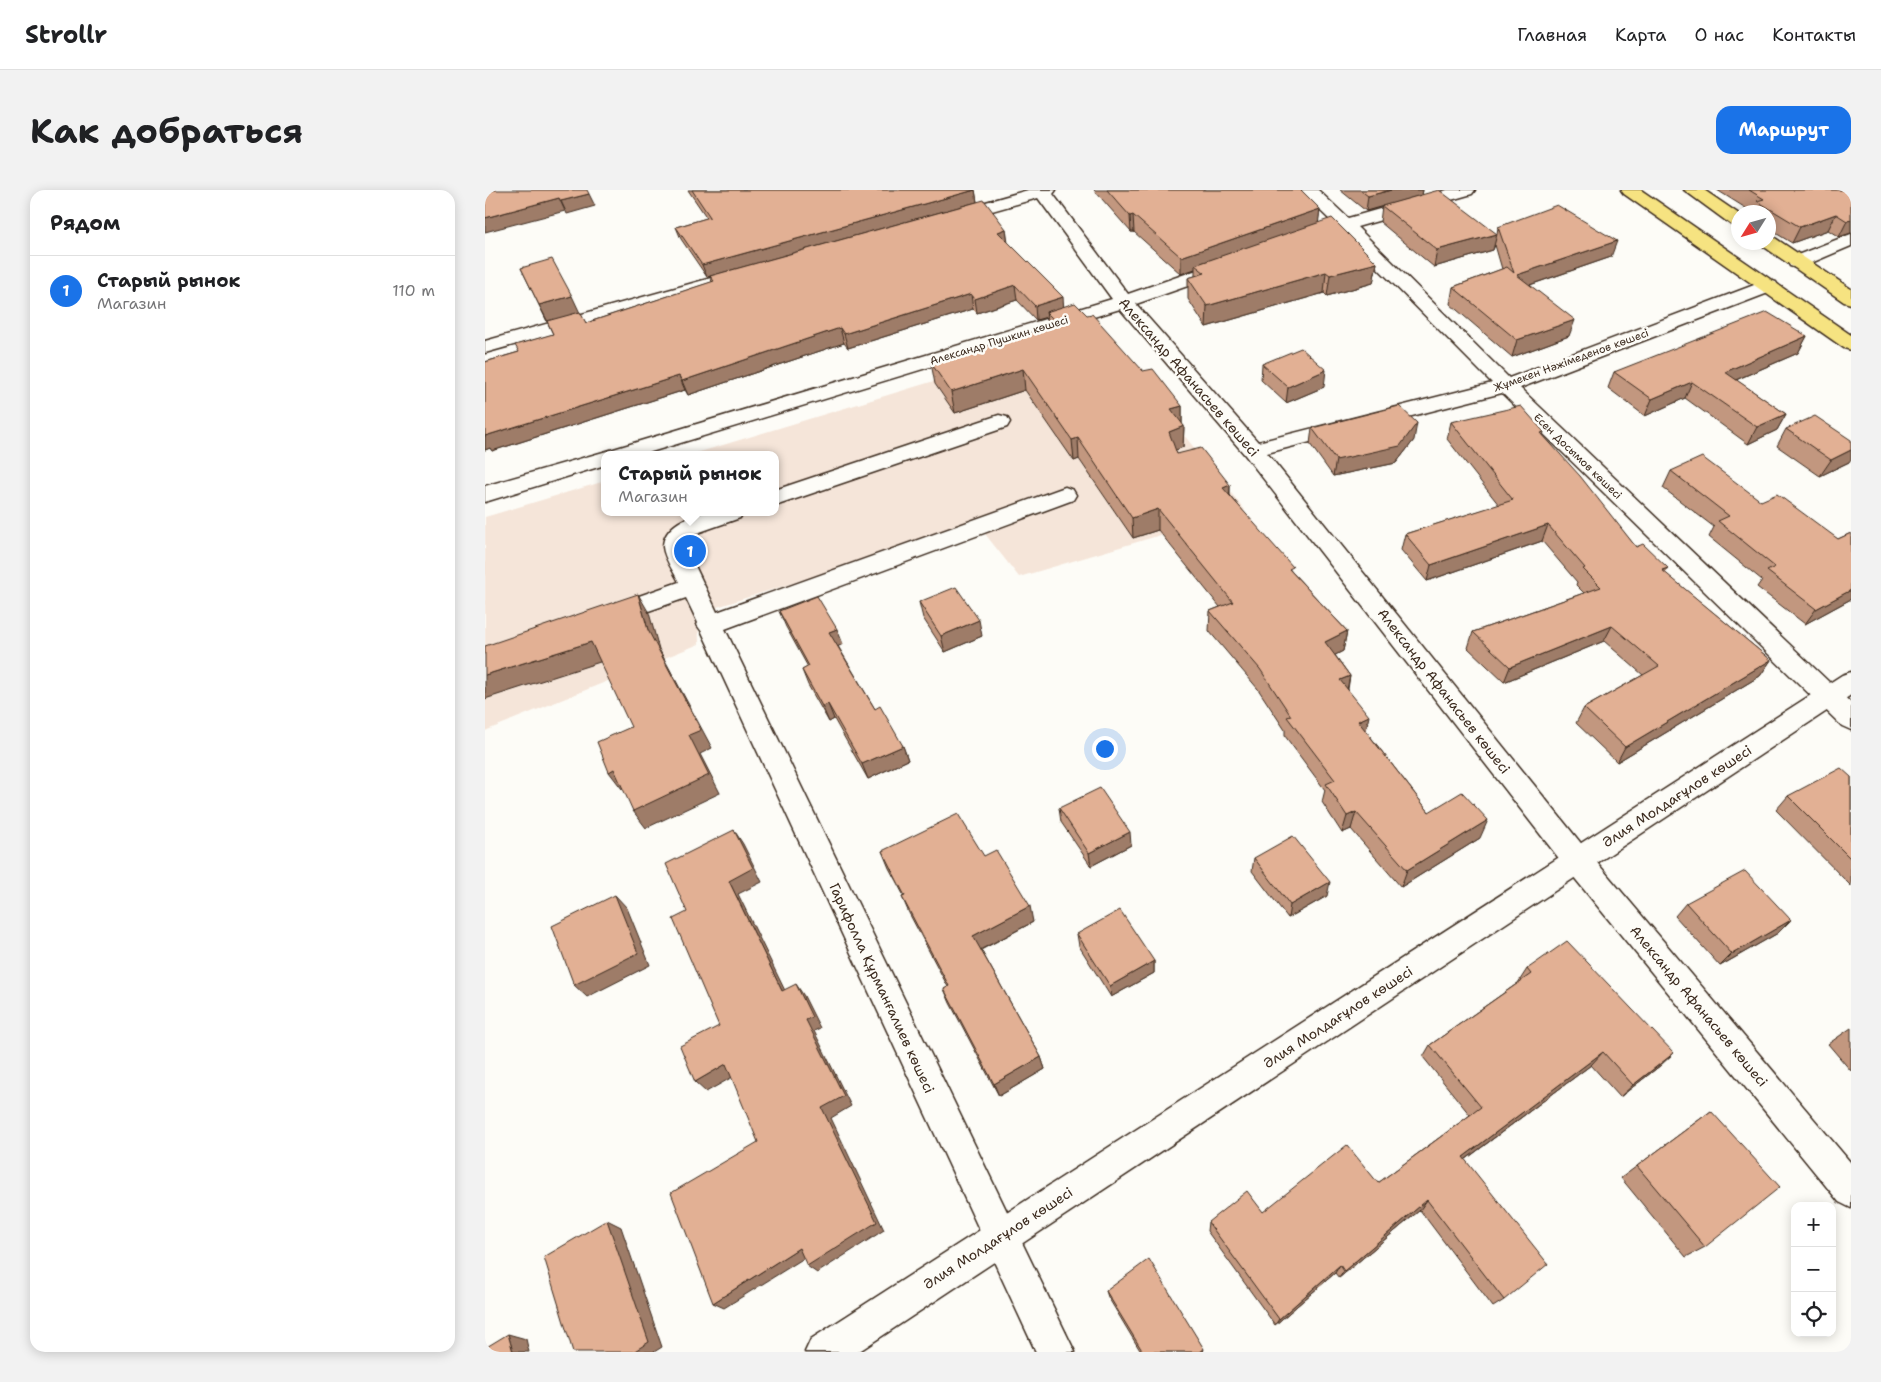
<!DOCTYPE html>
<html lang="ru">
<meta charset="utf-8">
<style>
body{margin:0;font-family:"Shantell Sans",sans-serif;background:#f2f2f2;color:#202124}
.controls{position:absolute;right:15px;bottom:15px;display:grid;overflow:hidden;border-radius:10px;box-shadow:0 2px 12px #0003}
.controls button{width:45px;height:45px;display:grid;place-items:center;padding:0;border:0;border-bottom:1px solid #e0e0e0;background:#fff;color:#202124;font:25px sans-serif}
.compass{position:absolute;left:1246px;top:15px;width:45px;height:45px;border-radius:50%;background:#fff;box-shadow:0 2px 12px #0003;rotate:233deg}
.you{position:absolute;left:619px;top:558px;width:18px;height:18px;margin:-12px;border:4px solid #fff;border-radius:50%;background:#1a73e8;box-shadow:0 0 0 8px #1a73e833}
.badge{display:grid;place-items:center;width:32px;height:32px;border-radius:50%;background:#1a73e8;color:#fff;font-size:16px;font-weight:700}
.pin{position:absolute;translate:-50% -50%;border:2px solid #fff;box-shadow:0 1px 5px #0006}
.popup{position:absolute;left:116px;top:261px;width:178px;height:65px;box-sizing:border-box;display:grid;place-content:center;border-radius:10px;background:#fff;filter:drop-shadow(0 1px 4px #0005);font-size:16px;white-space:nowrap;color:#757577}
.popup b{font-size:19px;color:#202124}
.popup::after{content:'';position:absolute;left:50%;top:100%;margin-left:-10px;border:10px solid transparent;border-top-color:#fff}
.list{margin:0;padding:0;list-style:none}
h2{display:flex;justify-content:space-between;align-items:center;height:65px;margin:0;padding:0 20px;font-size:21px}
h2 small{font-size:16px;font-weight:400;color:#757577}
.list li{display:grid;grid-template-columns:32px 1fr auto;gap:15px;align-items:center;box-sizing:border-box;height:70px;padding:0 20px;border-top:1px solid #e0e0e0}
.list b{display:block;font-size:19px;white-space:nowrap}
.list p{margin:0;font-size:16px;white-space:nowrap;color:#757577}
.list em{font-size:16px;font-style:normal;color:#757577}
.icon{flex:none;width:28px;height:28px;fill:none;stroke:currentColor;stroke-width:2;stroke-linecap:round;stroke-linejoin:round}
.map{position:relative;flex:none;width:1366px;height:1162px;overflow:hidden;border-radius:15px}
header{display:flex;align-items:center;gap:30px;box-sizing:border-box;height:70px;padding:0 25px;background:#fff;border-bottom:1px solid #e0e0e0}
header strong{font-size:24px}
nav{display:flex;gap:28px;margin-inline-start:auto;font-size:18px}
.intro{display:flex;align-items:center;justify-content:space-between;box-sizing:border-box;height:120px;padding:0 30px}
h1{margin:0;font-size:35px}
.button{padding:12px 22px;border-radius:15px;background:#1a73e8;color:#fff;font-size:18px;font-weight:700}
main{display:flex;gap:30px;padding:0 30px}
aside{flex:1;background:#fff;border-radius:15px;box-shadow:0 2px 12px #0003}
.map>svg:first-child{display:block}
</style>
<header>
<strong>Strollr</strong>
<nav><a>Главная</a><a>Карта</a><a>О нас</a><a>Контакты</a></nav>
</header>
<div class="intro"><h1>Как добраться</h1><a class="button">Маршрут</a></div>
<main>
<aside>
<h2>Рядом<small></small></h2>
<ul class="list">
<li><span class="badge">1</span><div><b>Старый рынок</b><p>Магазин</p></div><em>110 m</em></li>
</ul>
</aside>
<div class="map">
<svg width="1366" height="1162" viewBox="0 0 1366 1162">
<rect width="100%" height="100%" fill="#fdfcf7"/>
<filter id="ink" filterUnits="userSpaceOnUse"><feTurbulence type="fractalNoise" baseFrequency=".02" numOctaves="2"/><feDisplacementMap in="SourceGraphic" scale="10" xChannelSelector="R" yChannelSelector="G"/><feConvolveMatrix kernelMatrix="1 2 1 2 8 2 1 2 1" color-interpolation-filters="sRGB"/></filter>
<g filter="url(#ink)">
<!-- built -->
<polygon fill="#f5e5d9" points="614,141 760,320 534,387 493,335 213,423 214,454 0,541 0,327 120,291 120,322 290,322 290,265 205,265"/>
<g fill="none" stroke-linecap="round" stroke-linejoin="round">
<defs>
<g id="minor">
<path d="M543,0H571L568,4L643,104L732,73L739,71L746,73L748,77L746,81L651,114L773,252L1007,193L857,42C844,47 827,56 814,53L811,49L814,45L848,33L814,0H833L863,28L962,0H990L987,4L872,37L1024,188L1277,92L1284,90L1291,92L1293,96L1291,100L1035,198L1366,513V540L1357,536L1017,203L782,263L1103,662L1366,973V1018L1354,1012L1083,680L760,265L635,119L156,265H120V275L0,312V296L122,261L627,109L553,8L468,32L462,31L459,27L462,23Z"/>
<polygon points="1366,44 1366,56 1319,76 1312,78 1305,76 1303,72 1305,68"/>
<polygon points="226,88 233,90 235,94 233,98 0,163 0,151"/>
<polygon points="514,225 522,227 525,232 522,237 290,316 290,300"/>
<path d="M580,297L588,300L591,305L588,310L240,439L590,1162H551L217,442L212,435L213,433L201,408L123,435L114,432L111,426L114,420L194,392C189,382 179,368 178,357C178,336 205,324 223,322C235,321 247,322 258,322L255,328L212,343L202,350V359L232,422Z"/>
</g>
<polygon id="secondary" points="1366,482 1366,505 373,1162 320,1162 326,1149 1357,485"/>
<g id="primary">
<polygon points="1136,0 1156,0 1366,145 1366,160 1359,158 1139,4"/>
<polygon points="1199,0 1219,0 1254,24 1254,37 1248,36"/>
<polygon points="1284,47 1290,48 1366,99 1366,114 1359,112 1278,56 1275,52 1284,52"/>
</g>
</defs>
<!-- minor casing -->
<use href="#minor" stroke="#3b2a1e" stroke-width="3"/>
<!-- secondary casing -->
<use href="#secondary" stroke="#3b2a1e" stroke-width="3"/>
<!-- primary casing -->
<use href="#primary" stroke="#3b2a1e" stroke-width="3"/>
<!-- minor -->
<use href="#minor" fill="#fdfcf7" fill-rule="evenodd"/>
<!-- secondary -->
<use href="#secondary" fill="#fdfcf7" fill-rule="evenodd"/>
<!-- primary -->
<use href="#primary" fill="#f6e381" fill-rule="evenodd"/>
</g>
<!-- wall -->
<g fill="#c2977f" stroke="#3b2a1e">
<polygon points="203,0 490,0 492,12 521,39 522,51 579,117 658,181 697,216 697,234 699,236 698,257 690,260 692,264 745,295 745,305 807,382 862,441 858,461 850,465 865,486 863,499 881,541 944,622 995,648 916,697 866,639 857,643 837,612 840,600 800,546 800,540 773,499 724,441 725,421 735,417 673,340 648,348 594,269 589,271 540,200 470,223 450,194 446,173 563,137 562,127 551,130 532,110 492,123 488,119 363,158 359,153 203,205 200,200 7,261 5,258 0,260 0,172 34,162 68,144 36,78 94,122 101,133 227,92 225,86 222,87 196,49 191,37 222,28"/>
<polygon points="609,0 816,0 835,19 833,32 892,73 888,93 842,106 839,103 721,137 703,109 703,88 710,86 710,79 696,84 649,42 646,42"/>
<polygon points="855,0 938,0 937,5 881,21"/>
<polygon points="1232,0 1366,0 1366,43 1354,47 1343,40 1307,53 1284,39 1284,22 1267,22"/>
<polygon points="897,16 1012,44 1013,37 1126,67 1045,95 1084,146 1027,167 965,114 968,97 1017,79 1010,55 1008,60 949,77 895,32"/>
<polygon points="1322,146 1313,163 1251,190 1301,224 1292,240 1263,254 1200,208 1160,226 1123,198 1129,182"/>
<polygon points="777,174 839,197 801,213 776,190"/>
<polygon points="966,232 1059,242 1058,246 1151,357 1183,378 1180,383 1286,470 1275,486 1132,572 1091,533 1099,518 1158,485 1119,451 1019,492 983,458 988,442 1099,403 1091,395 1092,392 1057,351 942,391 916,360 920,344 1014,315 962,249"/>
<polygon points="827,238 929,250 911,273 848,286 825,254"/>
<polygon points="1301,239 1364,272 1335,286 1292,256"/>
<polygon points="1186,281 1276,311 1353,349 1366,343 1366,409 1320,434 1272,397 1277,390 1224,347 1229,337 1178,298"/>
<polygon points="434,412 497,446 460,462 438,428"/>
<polygon points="294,421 358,454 353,456 390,519 418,556 423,570 383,589 349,529 344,532 323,495 317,480 323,477 301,437"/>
<polygon points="1366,587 1366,696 1291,620 1303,606"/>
<polygon points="574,618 646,655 606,676 576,632"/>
<polygon points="397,661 499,666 548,732 496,760 556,867 560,879 514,906 465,813 459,799 463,797 424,723 417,707 419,706 404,678"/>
<polygon points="769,668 842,706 803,728 767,681"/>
<polygon points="1201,713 1293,743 1235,776 1190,726"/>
<polygon points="592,744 669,771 669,783 626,807 594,756"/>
<polygon points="1042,779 1176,875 1135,907 1106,875 980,970 1019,1110 1008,1117 935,1020 854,1088 850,1083 790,1135 722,1041 723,1032 778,1022 893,993 985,925 938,867 945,855 1033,793"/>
<polygon points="1366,838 1366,881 1343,854"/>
<polygon points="1226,921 1220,1057 1201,1067 1136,988"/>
<polygon points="621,1101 719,1159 718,1162 656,1162 623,1107"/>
</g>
<!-- shaded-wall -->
<g fill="#9e7b68" stroke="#3b2a1e">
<polygon points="490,0 492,12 222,87 217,75"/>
<polygon points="906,0 938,0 937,5 881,21 883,6"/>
<polygon points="104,4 110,16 82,24 76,11"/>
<polygon points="74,8 80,21 0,42 0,28"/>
<polygon points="835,19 833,36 710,75 710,79 696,84 696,67"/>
<polygon points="1351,24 1343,40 1307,53 1315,37"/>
<polygon points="648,25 649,42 646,42 645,26"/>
<polygon points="1366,30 1366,43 1354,47 1362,31"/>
<polygon points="521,39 523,53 513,42"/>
<polygon points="1012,44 1008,60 949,77 952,60"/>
<polygon points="1132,51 1126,67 1027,101 1032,85"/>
<polygon points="892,73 888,93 842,106 845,85"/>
<polygon points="841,82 839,103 721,137 722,116"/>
<polygon points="530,95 532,110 492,123 490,109"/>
<polygon points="486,104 488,119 363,158 359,144"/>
<polygon points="87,106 95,123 63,132 54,115"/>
<polygon points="578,107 579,121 561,122 562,127 551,130 550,116"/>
<polygon points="1090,130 1084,146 1027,167 1032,150"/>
<polygon points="355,138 359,153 203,205 197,191"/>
<polygon points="1322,146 1313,163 1232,198 1240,182"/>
<polygon points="538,179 540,200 470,223 466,202"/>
<polygon points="841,180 839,197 801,213 803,197"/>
<polygon points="194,186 200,200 7,261 5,258 0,260 0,246"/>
<polygon points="1207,192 1200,208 1160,226 1167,209"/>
<polygon points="697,216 697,237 686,219"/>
<polygon points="1301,224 1292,240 1263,254 1272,237"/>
<polygon points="932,233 929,250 911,273 848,286 851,270"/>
<polygon points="699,236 698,257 684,263 684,242"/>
<polygon points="593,248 594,269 589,271 587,250"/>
<polygon points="1366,260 1366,269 1364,272 1335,286 1346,270"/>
<polygon points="745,295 744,316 738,298"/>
<polygon points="673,319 673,340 648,348 647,328"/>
<polygon points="1063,335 1057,351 942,391 946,375"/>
<polygon points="1183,378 1174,394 1177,380"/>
<polygon points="1366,400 1366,409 1320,434 1331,419"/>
<polygon points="153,404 164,423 174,459 227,558 215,564 235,603 161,638 148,621 163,440"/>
<polygon points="494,430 497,446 460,462 456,446"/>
<polygon points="1127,436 1119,451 1019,492 1025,477"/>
<polygon points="352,439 358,454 350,458 344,442"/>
<polygon points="862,441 858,461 837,472 840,452"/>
<polygon points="106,452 118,471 0,509 0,485"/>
<polygon points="1286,470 1275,486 1132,572 1140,557"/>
<polygon points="865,486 861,505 855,490"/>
<polygon points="343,514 349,529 344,532 337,516"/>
<polygon points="884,526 880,545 873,531"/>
<polygon points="418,556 423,570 383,589 377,574"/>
<polygon points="129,579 142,597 137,599 124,582"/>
<polygon points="871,622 866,639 857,643 862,626"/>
<polygon points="1003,630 995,648 916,697 922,680"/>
<polygon points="249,640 258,654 277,692 253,704 306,813 297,801 244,691"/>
<polygon points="645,642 646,655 606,676 604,663"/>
<polygon points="845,692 842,706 803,728 805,715"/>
<polygon points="130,705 142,718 165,775 102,807 89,795"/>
<polygon points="545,716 548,732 493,761 488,746"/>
<polygon points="1306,730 1293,743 1235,776 1247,764"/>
<polygon points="669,771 669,783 626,807 625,796"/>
<polygon points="311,794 319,806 335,838 329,841 366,916 346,928 399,1040 332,1083 322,1076 337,918 321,830"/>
<polygon points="1118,862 1106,875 969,978 978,967"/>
<polygon points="1189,863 1176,875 1135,907 1148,895"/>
<polygon points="556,867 560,879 514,906 509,894"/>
<polygon points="241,874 251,885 221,902 210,892"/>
<polygon points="942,1010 935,1020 854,1088 859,1081"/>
<polygon points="122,1030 136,1037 177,1157 169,1162 148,1162"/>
<polygon points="314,1058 324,1065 239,1118 228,1113"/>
<polygon points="855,1075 850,1083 790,1135 794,1129"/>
<polygon points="23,1144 41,1149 44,1162 28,1162"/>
</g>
<!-- building -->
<g fill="#e2b094" stroke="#3b2a1e">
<polygon points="0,0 102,0 104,4 76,11 74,8 0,28"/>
<polygon points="207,0 490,0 217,75 191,37 225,27"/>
<polygon points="622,0 816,0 835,19 696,67 648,25 645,26"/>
<polygon points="875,0 906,0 883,6"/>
<polygon points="954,0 1012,44 952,60 897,16"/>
<polygon points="1264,0 1366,0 1366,30 1362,31 1351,24 1315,37 1272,11 1279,9"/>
<polygon points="499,10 521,39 513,42 578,107 550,116 530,95 490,109 486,104 359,144 355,138 197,191 194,186 0,246 0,172 34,162 30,155 68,144 62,131 95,122 101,133 229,91 225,86"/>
<polygon points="1072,15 1132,51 1032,85 1090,130 1032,150 968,97 1022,77 1029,83 1013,37"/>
<polygon points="847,28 892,73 845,85 841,82 722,116 703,88 720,83 710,75"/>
<polygon points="67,69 87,106 54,115 36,78"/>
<polygon points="590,113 602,125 607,124 658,181 668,179 697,216 686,219 699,236 684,242 692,264 716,258 745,295 738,298 808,377 804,379 862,441 840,452 865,486 855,490 884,526 873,531 944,622 977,602 1003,630 922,680 871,622 862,626 841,594 850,590 802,527 806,526 775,479 725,421 748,412 673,319 647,328 593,248 587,250 538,179 466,202 446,173 573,134 561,122"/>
<polygon points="1282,122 1322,146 1240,182 1301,224 1272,237 1207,192 1167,209 1129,182"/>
<polygon points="816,158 841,180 803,197 777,174"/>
<polygon points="914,216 932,233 915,256 851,270 827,238"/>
<polygon points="1036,216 1059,242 1056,243 1095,286 1151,357 1158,354 1183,378 1177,380 1286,470 1140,557 1099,518 1174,476 1127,436 1025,477 988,442 1116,397 1098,379 1100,378 1063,335 946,375 920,344 1028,310 966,232"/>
<polygon points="1330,226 1366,250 1366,260 1346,270 1301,239"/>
<polygon points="1217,267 1276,311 1292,304 1353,349 1366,343 1366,400 1331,419 1282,381 1290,377 1233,331 1244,326 1186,281"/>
<polygon points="471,397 494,430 456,446 434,412"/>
<polygon points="153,404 163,440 216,540 204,545 224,585 148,621 129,579 124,582 112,552 146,537 106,452 0,485 0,456"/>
<polygon points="332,406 352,439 344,442 390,519 395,516 418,556 377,574 343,514 337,516 317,480 324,476 294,421"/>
<polygon points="1356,578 1366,587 1366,669 1303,606"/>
<polygon points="615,598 645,642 604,663 574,618"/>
<polygon points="473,624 499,666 511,660 545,716 488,746 556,867 509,894 459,799 464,796 417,707 420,706 397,661"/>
<polygon points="249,640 268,678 244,691 297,801 311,794 327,827 321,830 359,906 337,918 392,1032 322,1076 314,1058 228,1113 186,1003 273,952 241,874 210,892 195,856 234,836 188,729 202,722 181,674"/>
<polygon points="808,646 845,692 805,715 769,668"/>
<polygon points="1260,681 1306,730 1247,764 1201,713"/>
<polygon points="130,705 153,763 89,795 67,736"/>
<polygon points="635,720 669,771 625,796 592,744"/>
<polygon points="1082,751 1189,863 1148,895 1118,862 978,967 1063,1074 1019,1110 942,1010 859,1081 855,1075 794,1129 723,1032 762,1001 778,1022 862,955 893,993 996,917 945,855 1046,784 1042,779"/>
<polygon points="1226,921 1295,997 1220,1057 1152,976"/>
<polygon points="122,1030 164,1152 148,1162 88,1162 59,1067"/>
<polygon points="664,1069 719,1159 715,1162 658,1162 621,1101"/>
<polygon points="23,1144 28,1162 0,1162 0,1158"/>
</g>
</g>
<g text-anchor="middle" stroke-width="5" stroke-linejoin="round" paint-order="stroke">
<!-- far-street labels -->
<g font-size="11" fill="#3b2a1e" stroke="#fdfcf7">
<text transform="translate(514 150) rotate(-17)" y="4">Александр Пушкин көшесі</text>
<text transform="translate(1086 170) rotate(-20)" y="4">Жұмекен Нәжімеденов көшесі</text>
<text transform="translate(1093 266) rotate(44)" y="4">Есен Досымов көшесі</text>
</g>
<!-- street labels -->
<g font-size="14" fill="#3b2a1e" stroke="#fdfcf7">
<text transform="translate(704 187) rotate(49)" y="5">Александр Афанасьев көшесі</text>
<text transform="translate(959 501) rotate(52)" y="5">Александр Афанасьев көшесі</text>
<text transform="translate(1192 606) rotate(-33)" y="5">Әлия Молдағұлов көшесі</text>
<text transform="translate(397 798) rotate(65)" y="5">Гарифолла Құрманғалиев көшесі</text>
<text transform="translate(1214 816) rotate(50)" y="5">Александр Афанасьев көшесі</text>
<text transform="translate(853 827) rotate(-33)" y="5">Әлия Молдағұлов көшесі</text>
<text transform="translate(513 1048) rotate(-33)" y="5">Әлия Молдағұлов көшесі</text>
</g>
</g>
</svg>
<div class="controls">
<button>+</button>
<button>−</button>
<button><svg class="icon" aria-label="locate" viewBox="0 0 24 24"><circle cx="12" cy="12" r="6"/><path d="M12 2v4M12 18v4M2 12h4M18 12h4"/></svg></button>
</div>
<svg class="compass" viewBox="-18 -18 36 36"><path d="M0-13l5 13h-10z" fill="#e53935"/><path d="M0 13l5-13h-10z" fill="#757577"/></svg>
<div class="you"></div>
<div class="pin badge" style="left:205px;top:361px">1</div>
<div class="popup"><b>Старый рынок</b>Магазин</div>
</div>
</main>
